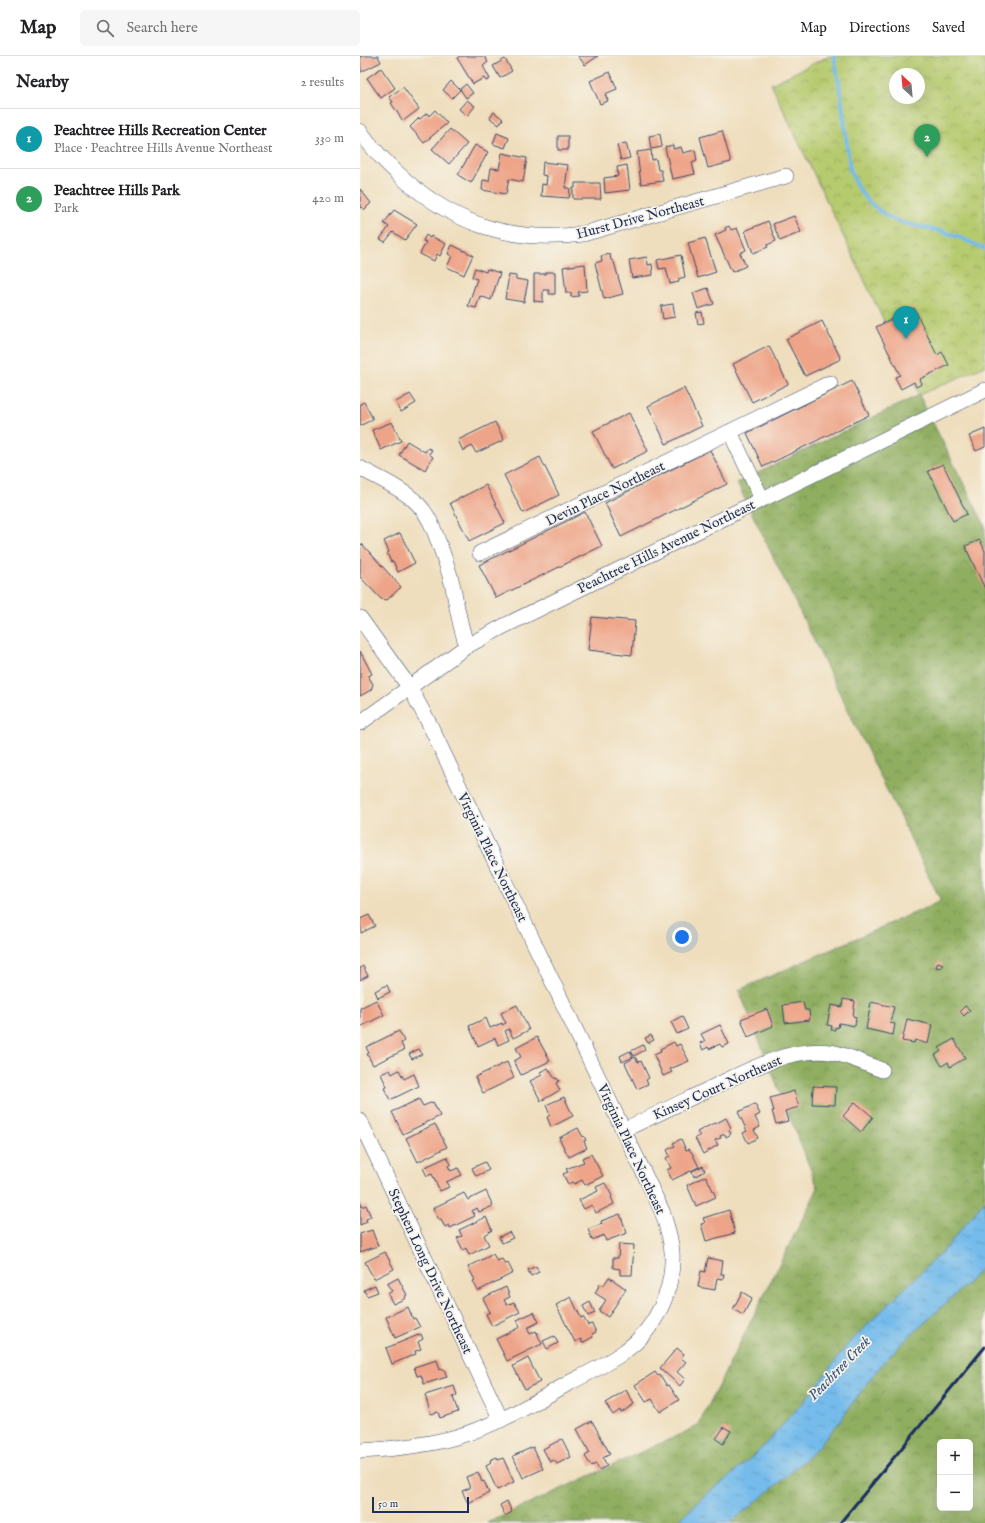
<!DOCTYPE html>
<meta charset="utf-8">
<style>
body{margin:0;font-family:"IM FELL English",serif;background:#f6f6f6;color:#202124}
.controls{position:absolute;right:12px;bottom:12px;display:grid;overflow:hidden;border-radius:6px;box-shadow:0 4px 16px #0002}
.controls button{width:36px;height:36px;display:grid;place-items:center;padding:0;border:0;border-bottom:1px solid #e0e0e0;background:#fff;color:#202124;font:20px sans-serif}
.compass{position:absolute;left:529px;top:12px;width:36px;height:36px;border-radius:50%;background:#fff;box-shadow:0 4px 16px #0002;rotate:334deg}
.scale{position:absolute;left:12px;bottom:10px;width:97px;box-sizing:border-box;padding-left:4px;border:2px solid #1b2f5e;border-top:0;font-size:11px;line-height:14px;white-space:nowrap;color:#1b2f5e;-webkit-text-stroke:3px #f7f3e8;paint-order:stroke}
.you{position:absolute;left:322px;top:881px;width:14px;height:14px;margin:-10px;border:3px solid #fff;border-radius:50%;background:#1a73e8;box-shadow:0 0 0 6px #1a73e833}
.badge{display:grid;place-items:center;width:26px;height:26px;border-radius:50%;background:#d1495b;color:#fff;font-size:13px;font-weight:700}
.pin{position:absolute;translate:-50% -33px;filter:drop-shadow(0 1px 2px #0008)}
.pin::after{content:'';position:absolute;top:21px;width:14px;height:12px;background:inherit;clip-path:polygon(0 0,100% 0,50% 100%)}
.list{margin:0;padding:0;list-style:none}
h2{display:flex;justify-content:space-between;align-items:center;height:52px;margin:0;padding:0 16px;font-size:17px}
h2 small{font-size:13px;font-weight:400;color:#757577}
.list li{display:grid;grid-template-columns:26px 1fr auto;gap:12px;align-items:center;box-sizing:border-box;height:60px;padding:0 16px;border-top:1px solid #e0e0e0}
.list b{display:block;font-size:15px;white-space:nowrap}
.list p{margin:0;font-size:13px;white-space:nowrap;color:#757577}
.list em{font-size:13px;font-style:normal;color:#757577}
.icon{flex:none;width:22px;height:22px;fill:none;stroke:currentColor;stroke-width:2;stroke-linecap:round;stroke-linejoin:round}
.map{position:relative;flex:none;width:625px;height:1467px;overflow:hidden}
header{display:flex;align-items:center;gap:24px;box-sizing:border-box;height:56px;padding:0 20px;background:#fff;border-bottom:1px solid #e0e0e0}
header strong{font-size:19px}
nav{display:flex;gap:22px;margin-inline-start:auto;font-size:14px}
.search{width:280px;height:36px;background:#f6f6f6;display:flex;align-items:center;gap:10px;box-sizing:border-box;padding:0 14px;border-radius:6px;color:#757577;font-size:15px}
main{display:flex}
aside{flex:1;background:#fff}
.map>svg:first-child{display:block}
</style>
<header>
<strong>Map</strong>
<div class="search"><svg class="icon" aria-label="search" viewBox="0 0 24 24"><circle cx="10" cy="10" r="6"/><path d="M15 15l6 6"/></svg>Search here</div>
<nav><a>Map</a><a>Directions</a><a>Saved</a></nav>
</header>
<main>
<aside>
<h2>Nearby<small>2 results</small></h2>
<ul class="list">
<li><span class="badge" style="background:#0f9aa8">1</span><div><b>Peachtree Hills Recreation Center</b><p>Place · Peachtree Hills Avenue Northeast</p></div><em>330 m</em></li>
<li><span class="badge" style="background:#2e9e5b">2</span><div><b>Peachtree Hills Park</b><p>Park</p></div><em>420 m</em></li>
</ul>
</aside>
<div class="map">
<svg width="625" height="1467" viewBox="0 0 625 1467">
<defs>
<pattern id="forest-crowns" width="20" height="18" patternUnits="userSpaceOnUse"><rect width="20" height="18" fill="#90ae61"/><path d="M2 6a3 3 0 1 1 6 0M12 15a3 3 0 1 1 6 0" fill="none" stroke="#758e53"/></pattern>
<pattern id="park-crowns" width="20" height="18" patternUnits="userSpaceOnUse"><rect width="20" height="18" fill="#b6ca6e"/><path d="M2 6a3 3 0 1 1 6 0M12 15a3 3 0 1 1 6 0" fill="none" stroke="#93a45e"/></pattern>
<pattern id="water-ripples" width="26" height="14" patternUnits="userSpaceOnUse"><rect width="26" height="14" fill="#74bbeb"/><path d="M2 4q2-2 4 0t4 0M15 11q2-2 4 0t4 0" fill="none" stroke="#5e98c2"/></pattern>
</defs>
<rect width="100%" height="100%" fill="#f7f3e8"/>
<filter id="ink" filterUnits="userSpaceOnUse"><feTurbulence type="fractalNoise" baseFrequency=".025" numOctaves="2"/><feDisplacementMap in="SourceGraphic" scale="8" xChannelSelector="R" yChannelSelector="G"/><feConvolveMatrix kernelMatrix="1 2 1 2 8 2 1 2 1" color-interpolation-filters="sRGB"/></filter>
<filter id="wash" filterUnits="userSpaceOnUse"><feTurbulence type="fractalNoise" baseFrequency=".012" numOctaves="4" result="noise"/><feDisplacementMap in="SourceGraphic" scale="16" xChannelSelector="R" yChannelSelector="G"/><feGaussianBlur stdDeviation="0.9" result="paint"/><feColorMatrix in="noise" values="0 0 0 0 0 0 0 0 0 0 0 0 0 0 0 0 0 1.4 0 .05"/><feComposite in="paint" operator="in"/></filter>
<g filter="url(#wash)">
<rect width="100%" height="100%" fill="#efdebd"/>
<!-- forest -->
<path fill="url(#forest-crowns)" stroke="#566e60" fill-rule="evenodd" d="M559,339L625,470V1467H127L338,1370L458,1132L379,934L581,845L377,427ZM580,1386H610V1452H580Z"/>
<!-- park -->
<path fill="url(#park-crowns)" stroke="#687c66" fill-rule="evenodd" d="M469,0H625V310L559,339L411,28ZM535,18H559V42H535Z"/>
<!-- water -->
<polygon fill="url(#water-ripples)" stroke="#4875a4" points="625,1145 625,1208 610,1225 539,1290 526,1304 513,1319 479,1366 454,1395 425,1422 370,1467 317,1467 342,1442 373,1418 401,1393 453,1335 488,1288 586,1192"/>
<g fill="none" stroke-linecap="round" stroke-linejoin="round">
<!-- stream -->
<polyline stroke="#74bbeb" stroke-width="4" points="474,0 481,38 490,114 498,132 510,147 525,159 543,167 581,175 599,181 625,193"/>
</g>
<g id="blocks">
<!-- building -->
<g fill="#eea488">
<polygon points="0,0 18,0 21,6 1,16"/>
<polygon points="100,0 124,0 128,6 123,10 130,23 126,25 124,22 113,28 97,2"/>
<polygon points="218,0 238,0 225,9"/>
<polygon points="145,3 152,15 140,22 133,10"/>
<polygon points="21,12 35,32 21,42 7,22"/>
<polygon points="250,16 257,33 245,38 248,45 240,48 230,25"/>
<polygon points="91,25 100,34 92,42 83,34"/>
<polygon points="106,28 113,37 106,42 100,33"/>
<polygon points="43,31 59,53 43,65 31,47 33,46 29,41"/>
<polygon points="107,44 115,50 107,60 99,53"/>
<polygon points="75,54 87,67 64,87 50,71 59,62 60,63 67,57 69,60"/>
<polygon points="134,56 143,63 139,69 130,62"/>
<polygon points="90,73 107,88 89,108 72,93"/>
<polygon points="362,75 371,106 348,112 340,81"/>
<polygon points="137,77 149,82 145,92 133,88"/>
<polygon points="300,78 302,91 291,93 289,80"/>
<rect x="198" y="80" width="10" height="14"/>
<polygon points="266,87 270,102 261,104 257,89"/>
<polygon points="115,89 128,96 111,127 98,119"/>
<polygon points="313,89 313,93 321,91 323,97 335,94 337,105 332,107 335,118 312,123 305,91"/>
<polygon points="291,94 292,104 296,103 298,114 301,114 303,125 281,128 277,96"/>
<polygon points="142,97 167,102 163,126 149,123 146,138 122,134 123,124 129,125 131,112 139,113"/>
<polygon points="183,106 208,109 205,132 210,132 209,142 181,140 182,128 186,129 187,120 182,119"/>
<polygon points="267,109 270,134 245,137 244,122 258,120 257,111"/>
<polygon points="215,127 240,127 241,143 213,143 213,132 215,132"/>
<polygon points="0,133 11,147 4,154 2,151 0,152"/>
<polygon points="34,154 57,168 45,184 33,176 25,186 20,183 29,171 24,167"/>
<polygon points="434,160 441,176 420,185 413,168"/>
<polygon points="408,165 416,185 407,189 408,191 393,197 385,175"/>
<polygon points="369,170 371,174 377,172 386,194 380,197 386,210 372,216 355,179 366,174 365,172"/>
<polygon points="66,179 70,182 71,180 86,188 80,200 77,198 74,205 60,198 66,186 63,185"/>
<polygon points="345,182 356,216 338,222 328,187"/>
<polygon points="92,189 113,199 104,219 87,211 92,200 88,198"/>
<polygon points="250,198 251,204 254,206 263,238 244,243 235,207 242,205 241,200"/>
<polygon points="321,199 325,221 318,223 319,226 310,228 306,212 299,213 297,204"/>
<polygon points="287,201 288,209 292,208 293,219 272,222 269,204"/>
<polygon points="225,208 227,235 218,236 219,240 211,241 211,237 206,237 203,211"/>
<polygon points="115,212 126,216 127,213 140,217 131,244 120,240 116,252 108,250 117,223 112,221"/>
<polygon points="186,216 195,216 195,238 189,238 189,234 183,234 183,246 174,245 174,218 186,218"/>
<polygon points="149,219 156,220 156,223 168,225 164,246 145,243"/>
<polygon points="348,232 354,248 338,253 333,237"/>
<polygon points="313,248 315,261 303,263 301,250"/>
<polygon points="554,252 577,299 582,296 589,309 560,323 562,328 556,331 554,326 541,333 535,321 540,319 516,271"/>
<polygon points="342,256 344,267 338,268 336,257"/>
<polygon points="462,265 481,303 445,320 426,283"/>
<polygon points="409,290 428,328 392,346 373,308"/>
<polygon points="492,325 509,359 403,411 387,377"/>
<polygon points="324,332 342,370 306,388 288,350"/>
<polygon points="50,338 56,347 41,356 36,346"/>
<polygon points="4,346 13,363 0,370 0,348"/>
<polygon points="269,357 288,395 252,413 233,375"/>
<polygon points="32,366 41,385 21,394 12,374"/>
<polygon points="135,366 144,384 116,397 112,390 103,395 98,384"/>
<polygon points="625,373 625,391 616,395 609,380"/>
<polygon points="47,385 65,396 68,392 72,394 69,398 73,401 65,414 39,399"/>
<polygon points="350,394 367,428 261,481 245,447"/>
<polygon points="180,401 199,439 163,457 144,419"/>
<polygon points="583,408 607,458 593,465 568,415"/>
<polygon points="126,429 145,467 109,485 90,447"/>
<polygon points="225,456 242,490 136,542 119,509"/>
<polygon points="40,477 55,507 38,516 33,505 31,506 27,497 29,496 24,485"/>
<polygon points="620,484 625,495 625,533 605,490"/>
<polygon points="2,488 41,531 27,544 21,543 0,521 0,490"/>
<polygon points="232,561 275,565 272,599 228,594"/>
<polygon points="0,595 12,618 8,620 13,628 11,634 0,640"/>
<polygon points="9,859 15,870 1,877 0,863"/>
<polygon points="578,906 583,908 581,912 576,911"/>
<polygon points="3,910 8,920 0,924 0,912"/>
<polygon points="27,929 30,936 18,942 15,935"/>
<polygon points="483,943 495,945 493,960 496,961 495,970 479,967 478,972 475,971 475,974 471,974 472,970 467,969 471,949 482,951"/>
<polygon points="16,944 24,959 0,971 0,952"/>
<polygon points="443,946 445,954 449,954 450,964 425,967 423,949"/>
<polygon points="511,946 534,951 530,967 535,968 533,979 506,973"/>
<polygon points="157,949 169,974 153,982 149,973 145,975 149,984 138,989 135,982 118,990 109,970 126,962 130,972 142,967 142,969 146,967 141,957"/>
<polygon points="605,950 610,954 604,960 600,955"/>
<polygon points="407,953 413,970 388,981 381,963"/>
<polygon points="322,960 328,973 317,978 311,966"/>
<polygon points="547,963 572,969 568,988 555,984 554,987 542,985"/>
<polygon points="360,969 369,988 362,991 360,988 349,993 348,991 343,994 340,987 345,985 341,978"/>
<polygon points="39,975 44,985 41,987 44,994 13,1009 7,998 9,997 6,991"/>
<polygon points="291,979 294,984 288,987 285,982"/>
<polygon points="177,981 190,1005 161,1019 154,1005 161,1001 156,992"/>
<polygon points="594,983 605,1002 590,1011 588,1006 582,1010 575,999 581,995 579,992"/>
<polygon points="314,986 316,990 320,988 329,1005 310,1013 312,1016 303,1020 294,999 301,996 300,993"/>
<polygon points="283,989 285,994 274,1000 271,995"/>
<polygon points="59,993 62,998 52,1003 49,998"/>
<polygon points="270,995 273,1001 262,1006 260,1000"/>
<polygon points="275,1001 278,1006 281,1005 289,1022 286,1024 288,1028 277,1033 265,1007"/>
<polygon points="147,1006 154,1022 123,1037 115,1021"/>
<polygon points="188,1012 195,1023 197,1022 199,1025 196,1027 200,1034 181,1045 170,1025 182,1019 180,1016"/>
<polygon points="30,1014 32,1018 39,1014 44,1023 54,1018 59,1030 30,1044 24,1032 27,1031 21,1018"/>
<polygon points="453,1030 476,1031 475,1049 452,1048"/>
<polygon points="434,1035 439,1051 425,1055 428,1065 416,1068 412,1055 414,1055 410,1042"/>
<polygon points="204,1041 213,1060 191,1071 187,1061 190,1059 186,1049"/>
<polygon points="59,1043 63,1050 73,1046 80,1060 43,1078 32,1056"/>
<polygon points="495,1046 513,1061 501,1076 483,1060"/>
<polygon points="395,1048 400,1058 395,1061 400,1071 394,1074 398,1082 388,1087 383,1077 387,1075 378,1056"/>
<polygon points="366,1062 371,1072 369,1074 371,1078 366,1081 365,1078 360,1080 361,1082 355,1084 358,1089 343,1098 335,1082 340,1080 337,1076 354,1067 355,1068"/>
<polygon points="75,1068 87,1091 58,1106 46,1082"/>
<polygon points="218,1072 223,1081 224,1080 226,1084 224,1085 227,1092 209,1101 199,1082"/>
<polygon points="321,1083 326,1094 329,1093 332,1097 339,1111 312,1124 307,1114 311,1112 306,1102 310,1100 307,1094 315,1090 313,1087"/>
<polygon points="231,1098 243,1120 225,1129 222,1124 214,1128 212,1126 208,1128 203,1118 208,1116 206,1113 224,1106 222,1102"/>
<polygon points="87,1101 91,1108 88,1110 91,1115 98,1112 102,1119 86,1126 89,1131 80,1135 72,1118 67,1120 63,1112"/>
<polygon points="125,1106 129,1114 116,1120 112,1112"/>
<polygon points="343,1110 345,1115 334,1121 332,1115"/>
<polygon points="346,1120 356,1141 336,1150 327,1129"/>
<polygon points="245,1127 252,1140 251,1141 254,1148 236,1157 232,1149 224,1153 219,1144 238,1135 236,1131"/>
<polygon points="126,1135 133,1150 119,1156 117,1152 112,1155 115,1160 90,1172 89,1169 85,1171 81,1164 79,1164 73,1152 104,1137 108,1144"/>
<polygon points="0,1145 2,1151 6,1149 11,1161 6,1163 7,1166 0,1169"/>
<polygon points="369,1154 375,1177 346,1185 341,1168 345,1167 343,1162"/>
<polygon points="260,1158 267,1177 246,1185 244,1179 232,1184 228,1173 242,1168 241,1165"/>
<polygon points="126,1161 132,1174 124,1179 129,1189 109,1199 106,1192 103,1194 97,1182 102,1180 99,1174"/>
<polygon points="12,1174 18,1190 0,1196 0,1178"/>
<polygon points="149,1176 153,1182 142,1187 139,1181"/>
<polygon points="259,1188 274,1189 272,1219 260,1219 260,1213 253,1212 253,1202 258,1202"/>
<polygon points="25,1196 34,1213 14,1223 5,1206"/>
<polygon points="133,1198 137,1205 142,1203 145,1208 148,1207 153,1217 118,1235 113,1225 115,1224 108,1211"/>
<polygon points="348,1202 363,1205 361,1218 364,1218 363,1223 357,1222 355,1234 338,1231 341,1215 345,1216"/>
<polygon points="176,1210 179,1216 171,1220 168,1214"/>
<polygon points="249,1221 266,1233 248,1261 239,1255 246,1244 235,1237 240,1228 243,1230"/>
<polygon points="38,1222 47,1239 45,1240 46,1242 33,1248 28,1238 32,1235 27,1228"/>
<polygon points="15,1229 18,1236 7,1240 4,1234"/>
<polygon points="146,1231 150,1241 144,1244 147,1249 154,1246 160,1256 132,1270 126,1258 130,1256 123,1242"/>
<polygon points="382,1236 392,1242 383,1259 373,1253"/>
<polygon points="211,1241 221,1262 223,1261 228,1269 232,1268 236,1276 232,1278 233,1281 222,1287 221,1283 215,1286 196,1249"/>
<polygon points="230,1246 235,1257 228,1260 223,1250"/>
<polygon points="48,1251 53,1263 55,1262 60,1271 35,1282 26,1261"/>
<polygon points="174,1256 179,1266 167,1272 170,1278 176,1275 182,1288 147,1305 136,1283 160,1271 157,1264"/>
<polygon points="61,1278 63,1283 58,1286 61,1293 55,1295 56,1298 32,1308 26,1292"/>
<polygon points="194,1280 198,1287 187,1293 183,1285"/>
<polygon points="317,1292 324,1298 321,1302 326,1306 317,1316 325,1323 320,1330 300,1312"/>
<polygon points="168,1302 180,1326 165,1333 153,1310"/>
<polygon points="77,1304 80,1314 84,1313 87,1321 64,1328 61,1319 57,1320 54,1311"/>
<polygon points="295,1316 298,1320 300,1319 307,1330 309,1329 319,1344 300,1356 292,1343 286,1346 275,1329"/>
<polygon points="94,1330 97,1339 93,1341 98,1356 80,1362 78,1356 71,1358 65,1339"/>
<polygon points="266,1334 274,1348 261,1357 260,1354 253,1359 245,1347"/>
<polygon points="232,1365 250,1398 243,1402 247,1410 239,1414 236,1408 231,1410 225,1400 230,1397 217,1373"/>
<polygon points="364,1371 371,1375 363,1388 356,1383"/>
<polygon points="202,1383 211,1401 197,1408 194,1404 190,1406 183,1393"/>
<polygon points="173,1391 183,1413 163,1422 153,1400"/>
<polygon points="137,1401 138,1404 143,1402 154,1426 137,1434 126,1410 131,1407 130,1404"/>
<polygon points="118,1416 122,1426 124,1425 129,1437 108,1447 102,1435 110,1432 106,1421"/>
<polygon points="147,1445 152,1456 145,1460 140,1449"/>
</g>
</g>
</g>
<g filter="url(#ink)">
<use href="#blocks" fill-opacity="0" stroke="#3b496c" stroke-width="1"/>
<g fill="none" stroke-linecap="round" stroke-linejoin="round">
<defs>
<g id="minor">
<path d="M0,75C13,94 29,110 45,124C98,170 154,187 223,178L426,120"/>
<polyline points="370,376 402,443"/>
<path d="M0,412C18,422 43,433 57,447C68,458 73,471 78,485C84,500 89,515 93,531C97,551 100,571 107,590"/>
<polyline points="120,497 470,327"/>
<path d="M0,562L50,632L69,667L302,1155C306,1168 311,1181 312,1196C314,1234 296,1273 265,1295C248,1308 226,1318 207,1328C171,1349 136,1369 96,1381C65,1390 32,1393 0,1395"/>
<polyline points="0,667 107,590 144,570 625,334"/>
<polyline points="0,1065 141,1364"/>
<path d="M263,1074C292,1061 320,1047 349,1033C385,1016 429,991 470,996C488,999 505,1008 522,1014"/>
</g>
</defs>
<!-- minor casing -->
<use href="#minor" stroke="#3b496c" stroke-width="16"/>
<!-- minor -->
<use href="#minor" stroke="#fff" stroke-width="15"/>
<!-- rail -->
<polyline stroke="#1b2f5e" stroke-width="3" points="480,1467 625,1291"/>
</g>
</g>
<g text-anchor="middle" stroke-width="3.5" stroke-linejoin="round" paint-order="stroke">
<!-- street labels -->
<g font-size="14" fill="#1b2f5e" stroke="#f7f3e8">
<text transform="translate(280 161) rotate(-15)" y="5">Hurst Drive Northeast</text>
<text transform="translate(245 437) rotate(-26)" y="5">Devin Place Northeast</text>
<text transform="translate(306 490) rotate(-26)" y="5">Peachtree Hills Avenue Northeast</text>
<text transform="translate(133 801) rotate(64)" y="5">Virginia Place Northeast</text>
<text transform="translate(357 1031) rotate(-24)" y="5">Kinsey Court Northeast</text>
<text transform="translate(272 1093) rotate(65)" y="5">Virginia Place Northeast</text>
<text transform="translate(71 1215) rotate(65)" y="5">Stephen Long Drive Northeast</text>
</g>
<!-- water labels -->
<g font-size="15" font-style="italic" fill="#315281" stroke="#f7f3e8">
<text transform="translate(479 1312) rotate(-46)" y="5">Peachtree Creek</text>
</g>
</g>
</svg>
<div class="controls">
<button>+</button>
<button>−</button>
</div>
<svg class="compass" viewBox="-18 -18 36 36"><path d="M0-13l5 13h-10z" fill="#e53935"/><path d="M0 13l5-13h-10z" fill="#757577"/></svg>
<div class="scale">50 m</div>
<div class="you"></div>
<div class="pin badge" style="left:546px;top:283px;background:#0f9aa8">1</div>
<div class="pin badge" style="left:567px;top:101px;background:#2e9e5b">2</div>
</div>
</main>
